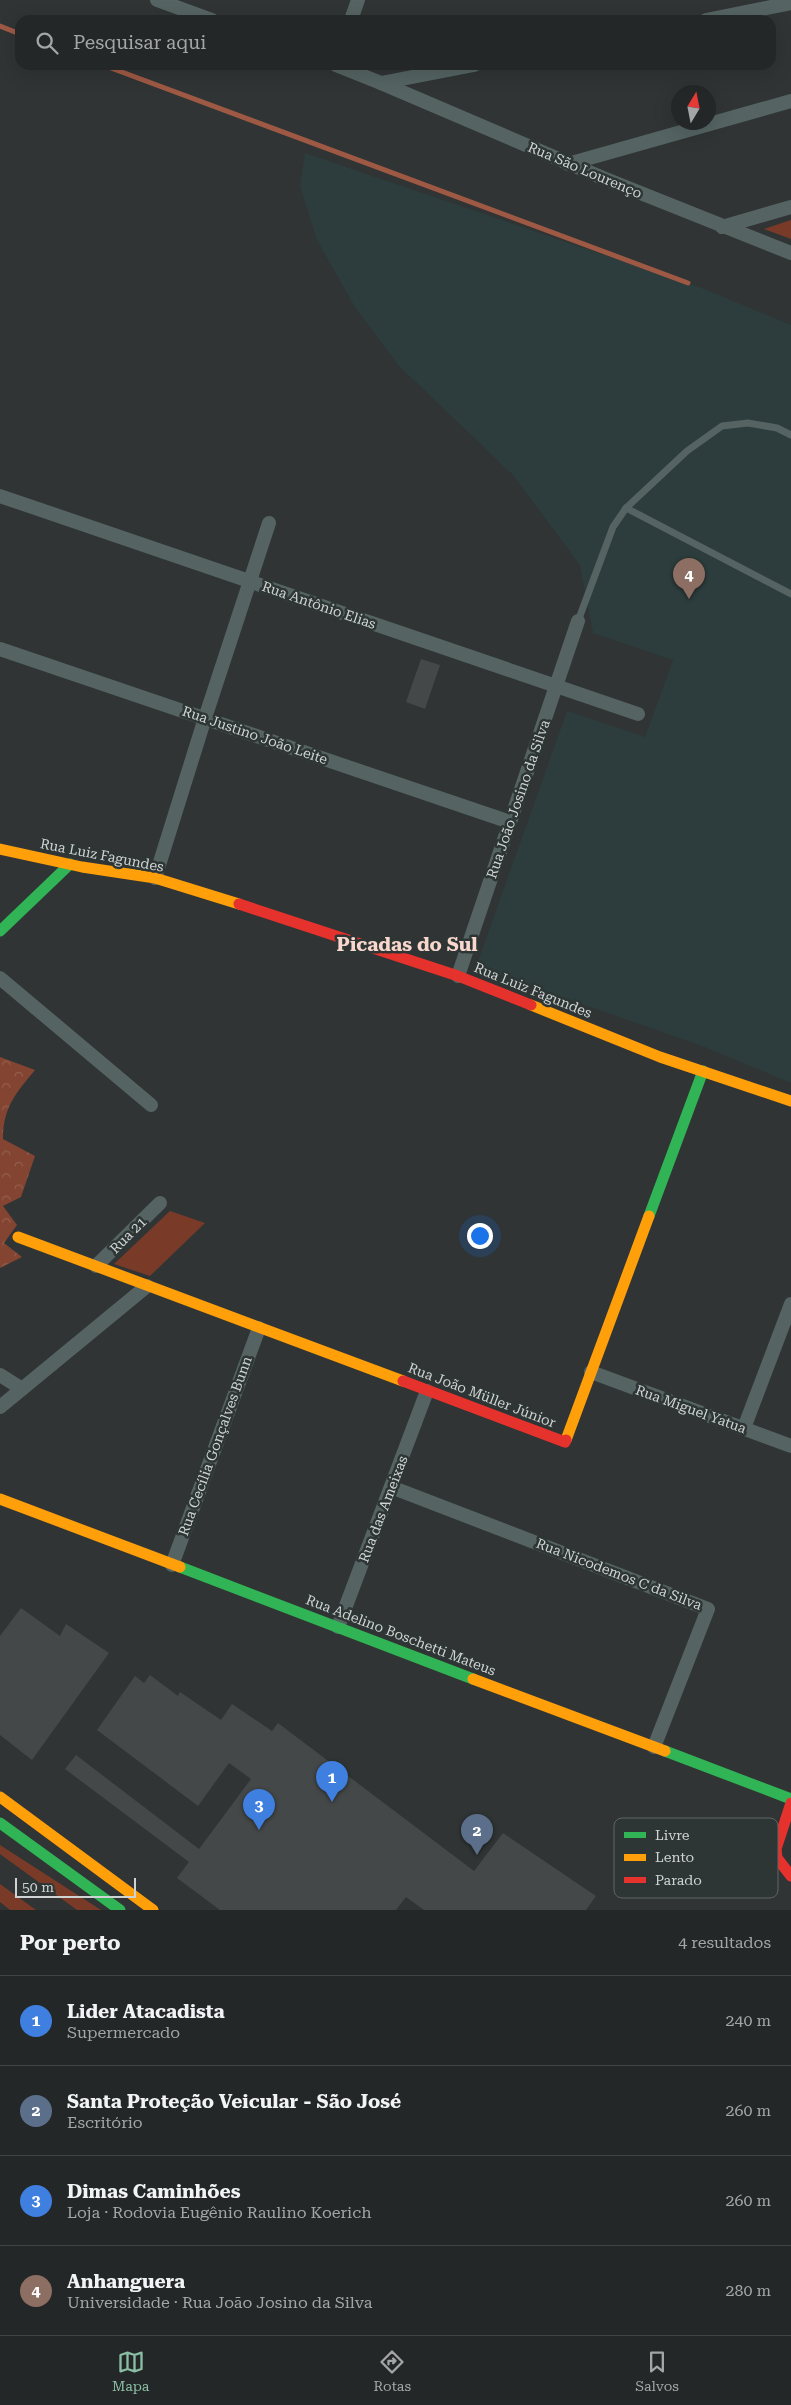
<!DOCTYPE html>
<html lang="pt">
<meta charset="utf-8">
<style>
body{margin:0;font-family:"Roboto Serif",serif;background:#303333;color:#f1f3f6}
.compass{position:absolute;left:671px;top:85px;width:45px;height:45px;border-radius:50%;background:#242727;box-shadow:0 5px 20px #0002;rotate:10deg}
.scale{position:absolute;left:15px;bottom:12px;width:121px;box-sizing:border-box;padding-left:5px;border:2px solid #cfd3d3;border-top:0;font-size:14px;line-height:18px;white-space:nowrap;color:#cfd3d3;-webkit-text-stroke:4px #2e3635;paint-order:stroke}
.you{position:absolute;left:479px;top:1235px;width:18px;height:18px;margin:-12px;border:4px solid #fff;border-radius:50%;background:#1a73e8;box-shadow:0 0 0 8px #1a73e833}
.badge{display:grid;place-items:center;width:32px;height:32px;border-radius:50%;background:#8abfa5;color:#fff;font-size:16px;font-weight:700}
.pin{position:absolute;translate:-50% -41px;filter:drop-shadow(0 1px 2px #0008)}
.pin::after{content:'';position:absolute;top:26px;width:18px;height:15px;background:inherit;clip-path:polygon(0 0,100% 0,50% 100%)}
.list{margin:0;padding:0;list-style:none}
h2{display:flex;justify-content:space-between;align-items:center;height:65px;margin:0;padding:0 20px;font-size:21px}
h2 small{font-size:16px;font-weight:400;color:#a3a5a7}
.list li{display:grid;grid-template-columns:32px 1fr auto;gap:15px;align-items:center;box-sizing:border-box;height:90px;padding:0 20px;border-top:1px solid #414444}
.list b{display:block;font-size:19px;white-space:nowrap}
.list p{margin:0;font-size:16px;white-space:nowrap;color:#a3a5a7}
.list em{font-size:16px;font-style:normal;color:#a3a5a7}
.icon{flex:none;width:28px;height:28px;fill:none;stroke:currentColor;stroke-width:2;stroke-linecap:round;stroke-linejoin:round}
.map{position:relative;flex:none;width:791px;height:1910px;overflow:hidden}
.search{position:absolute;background:#242727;box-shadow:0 5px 20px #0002;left:15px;right:15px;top:15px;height:55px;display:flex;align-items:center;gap:12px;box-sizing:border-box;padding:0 18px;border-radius:15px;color:#a3a5a7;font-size:19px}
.sheet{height:425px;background:#242727}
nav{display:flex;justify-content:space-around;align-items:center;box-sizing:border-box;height:70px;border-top:1px solid #414444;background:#242727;font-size:14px;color:#a3a5a7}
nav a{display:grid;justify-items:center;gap:2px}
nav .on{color:#8abfa5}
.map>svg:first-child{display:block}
</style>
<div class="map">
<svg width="791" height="1910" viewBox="0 0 791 1910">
<defs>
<pattern id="forest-crowns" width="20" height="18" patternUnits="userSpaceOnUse" patternTransform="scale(1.25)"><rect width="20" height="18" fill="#834431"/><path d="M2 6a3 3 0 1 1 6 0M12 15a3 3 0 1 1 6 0" fill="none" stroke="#945e4e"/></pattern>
</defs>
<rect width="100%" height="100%" fill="#303434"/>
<!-- built -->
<polygon fill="#2d3c3c" points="305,153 704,289 791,325 791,1083 702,1046 476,967 567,711 645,737 673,660 593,633 580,565 513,475 399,366 355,307 317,240 300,186"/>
<!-- green -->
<g fill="#793b28">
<polygon points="791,220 791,239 764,229"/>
<polygon points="170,1211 205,1223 150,1276 114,1264"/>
<polygon points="0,1845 101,1910 77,1910 0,1854"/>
<polygon points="0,1884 36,1910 10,1910 0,1902"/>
</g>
<!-- forest -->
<path fill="url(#forest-crowns)" d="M0,1057L35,1070C16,1093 3,1107 3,1139L35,1156L21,1197L3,1206L17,1225L4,1243L22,1257L0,1268Z"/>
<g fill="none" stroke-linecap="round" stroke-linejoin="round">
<!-- stream -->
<g stroke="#9e5944" stroke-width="5">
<polyline points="0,26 20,34"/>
<polyline points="103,65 688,283"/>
</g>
</g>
<!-- building -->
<g fill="#444848">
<polygon points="421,659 440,665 425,709 406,702"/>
<polygon points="21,1608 60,1636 66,1624 109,1653 32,1760 0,1735 0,1636"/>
<polygon points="150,1675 178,1696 180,1692 221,1720 232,1704 272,1731 278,1723 474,1871 503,1833 596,1896 586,1910 424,1910 406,1897 396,1910 220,1910 177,1878 189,1862 65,1769 76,1755 199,1849 251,1779 229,1763 198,1806 97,1730 135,1676 144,1683"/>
</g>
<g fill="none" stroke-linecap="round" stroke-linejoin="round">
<!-- lane -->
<g stroke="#556363" stroke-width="7">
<polyline points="626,508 791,594"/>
<polyline points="578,621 613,527 626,508 687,451 722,426 748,423 777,428 791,435"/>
</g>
<!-- street -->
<g stroke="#556363" stroke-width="14">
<polyline points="157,0 212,20"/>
<polyline points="351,20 358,0"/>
<polyline points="706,20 791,3"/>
<polyline points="336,65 381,83 474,65"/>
<polyline points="381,83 603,178 791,253"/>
<polyline points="568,164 791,101"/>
<polyline points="722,227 791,207"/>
<polyline points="0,496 638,714"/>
<polyline points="0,649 510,822"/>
<polyline points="155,878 205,718 269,523"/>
<polyline points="458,976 578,621"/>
<polyline points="0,978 151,1105"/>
<polyline points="96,1266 160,1203"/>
<polyline points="591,1372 791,1446"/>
<polyline points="0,1375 22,1389"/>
<polyline points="0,1407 147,1286"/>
<polyline points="744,1428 791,1304"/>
<polyline points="391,1487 708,1609 654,1747"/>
<polyline points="172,1565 259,1328"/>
<polyline points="338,1627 427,1391"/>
</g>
<!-- fast -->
<g stroke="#30b455" stroke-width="11">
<polyline points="0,931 70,864"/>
<polyline points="649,1216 703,1071"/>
<polyline points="180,1567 473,1679"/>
<polyline points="665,1751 791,1799"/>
<polyline points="0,1823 120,1910"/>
</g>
<!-- slow -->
<g stroke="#ff9f0a" stroke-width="11">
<polyline points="0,849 82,867 155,878 239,904"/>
<polyline points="531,1005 660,1057 791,1101"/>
<polyline points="18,1237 403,1381"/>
<polyline points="566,1440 649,1216"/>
<polyline points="0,1499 180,1567"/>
<polyline points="473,1679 665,1751"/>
<polyline points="0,1797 153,1910"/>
</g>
<!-- jam -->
<g stroke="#e5322d" stroke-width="11">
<polyline points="239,904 458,976 531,1005"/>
<polyline points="403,1381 565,1442 566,1440"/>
<polyline points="791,1803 776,1849 777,1858 791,1876"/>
</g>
</g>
<g text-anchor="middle" stroke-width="5" stroke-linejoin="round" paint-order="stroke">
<!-- street labels -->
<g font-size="14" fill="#cfd3d3" stroke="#2e3635">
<text transform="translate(585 170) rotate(23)" y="5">Rua São Lourenço</text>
<text transform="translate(319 605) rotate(19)" y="5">Rua Antônio Elias</text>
<text transform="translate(255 735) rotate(19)" y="5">Rua Justino João Leite</text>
<text transform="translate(518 799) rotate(-71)" y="5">Rua João Josino da Silva</text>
<text transform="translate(102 855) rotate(11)" y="5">Rua Luiz Fagundes</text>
<text transform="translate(533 990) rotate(22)" y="5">Rua Luiz Fagundes</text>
<text transform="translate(128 1235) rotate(-45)" y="5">Rua 21</text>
<text transform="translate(482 1395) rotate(21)" y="5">Rua João Müller Júnior</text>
<text transform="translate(691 1409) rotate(20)" y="5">Rua Miguel Yatua</text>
<text transform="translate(215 1446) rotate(-70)" y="5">Rua Cecília Gonçalves Bunn</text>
<text transform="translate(383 1509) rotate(-69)" y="5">Rua das Ameixas</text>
<text transform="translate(619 1574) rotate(21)" y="5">Rua Nicodemos C da Silva</text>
<text transform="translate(401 1635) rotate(21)" y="5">Rua Adelino Boschetti Mateus</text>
</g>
<!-- district labels -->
<g font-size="19" font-weight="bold" fill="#f9d7cd" stroke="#2e3635">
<text x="407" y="951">Picadas do Sul</text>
</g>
</g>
<!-- legend -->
<rect x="614" y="1818" width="164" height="80" rx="8" fill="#2e3635" stroke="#5e6564" stroke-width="1"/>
<rect x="624" y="1832" width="22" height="6" fill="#30b455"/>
<rect x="624" y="1854" width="22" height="7" fill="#ff9f0a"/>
<rect x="624" y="1877" width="22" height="6" fill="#e5322d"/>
<g font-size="14" fill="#cfd3d3">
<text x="655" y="1840">Livre</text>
<text x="655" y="1862">Lento</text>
<text x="655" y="1885">Parado</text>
</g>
</svg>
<svg class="compass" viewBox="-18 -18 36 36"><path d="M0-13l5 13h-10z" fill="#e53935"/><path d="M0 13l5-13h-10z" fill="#a3a5a7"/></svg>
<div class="scale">50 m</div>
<div class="you"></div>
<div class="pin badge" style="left:332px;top:1802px;background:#3f7fe0">1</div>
<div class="pin badge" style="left:477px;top:1855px;background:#5c6f8a">2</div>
<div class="pin badge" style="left:259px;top:1830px;background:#3f7fe0">3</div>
<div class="pin badge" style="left:689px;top:599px;background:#8d6e63">4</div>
<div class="search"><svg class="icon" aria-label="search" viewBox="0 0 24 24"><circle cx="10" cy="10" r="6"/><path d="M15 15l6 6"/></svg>Pesquisar aqui</div>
</div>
<section class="sheet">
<h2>Por perto<small>4 resultados</small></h2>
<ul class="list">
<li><span class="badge" style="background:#3f7fe0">1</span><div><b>Lider Atacadista</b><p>Supermercado</p></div><em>240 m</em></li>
<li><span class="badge" style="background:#5c6f8a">2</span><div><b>Santa Proteção Veicular - São José</b><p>Escritório</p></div><em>260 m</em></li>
<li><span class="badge" style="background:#3f7fe0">3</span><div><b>Dimas Caminhões</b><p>Loja · Rodovia Eugênio Raulino Koerich</p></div><em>260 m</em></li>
<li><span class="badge" style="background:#8d6e63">4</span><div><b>Anhanguera</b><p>Universidade · Rua João Josino da Silva</p></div><em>280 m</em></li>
</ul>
</section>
<nav>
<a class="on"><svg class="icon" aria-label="map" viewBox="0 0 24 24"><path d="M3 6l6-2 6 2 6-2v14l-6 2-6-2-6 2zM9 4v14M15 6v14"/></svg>Mapa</a>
<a><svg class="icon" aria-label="directions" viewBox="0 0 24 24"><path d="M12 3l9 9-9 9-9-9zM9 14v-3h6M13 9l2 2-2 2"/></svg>Rotas</a>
<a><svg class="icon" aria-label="saved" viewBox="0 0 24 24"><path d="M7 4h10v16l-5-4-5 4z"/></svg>Salvos</a>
</nav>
